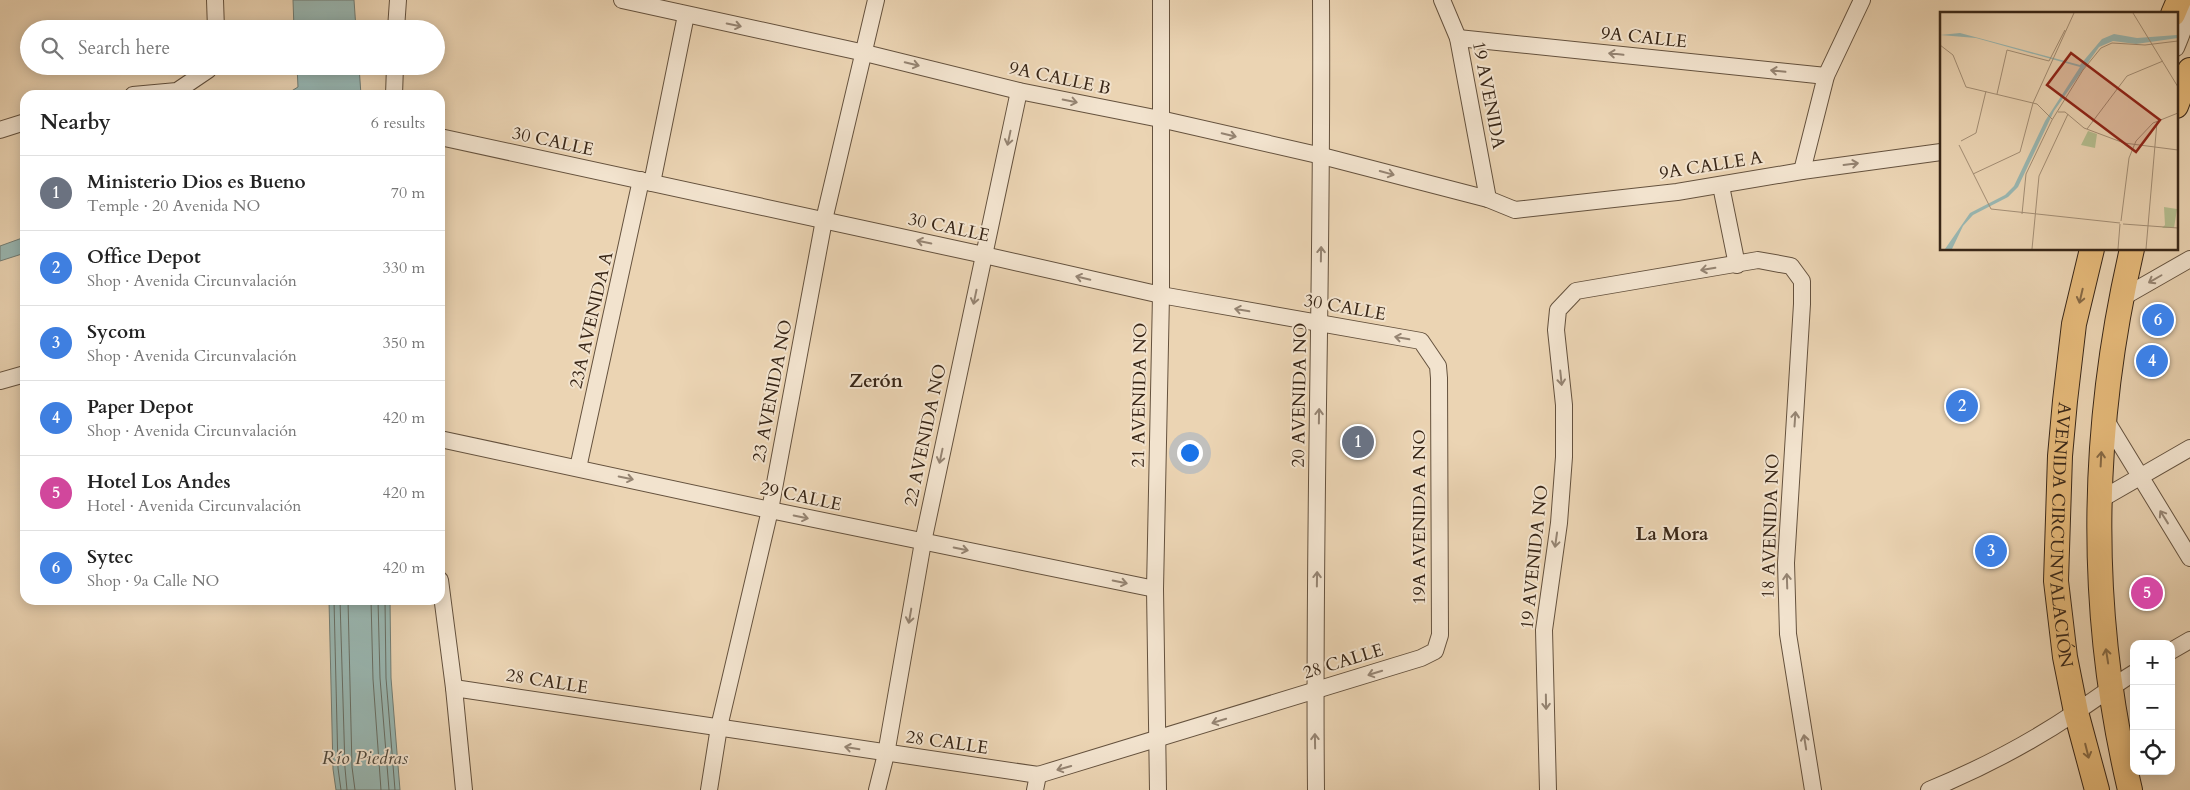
<!DOCTYPE html>
<meta charset="utf-8">
<style>
body{margin:0;font-family:Cardo,serif;background:#f6f6f6;color:#222}
.controls{position:absolute;right:15px;bottom:15px;display:grid;overflow:hidden;border-radius:10px;box-shadow:0 2px 12px #0003}
.controls button{width:45px;height:45px;display:grid;place-items:center;padding:0;border:0;border-bottom:1px solid #e0e0e0;background:#fff;color:#222;font:25px sans-serif}
.you{position:absolute;left:1189px;top:452px;width:18px;height:18px;margin:-12px;border:4px solid #fff;border-radius:50%;background:#1a73e8;box-shadow:0 0 0 8px #1a73e833}
.badge{display:grid;place-items:center;width:32px;height:32px;border-radius:50%;background:#8f2418;color:#fff;font-size:16px;font-weight:700}
.pin{position:absolute;translate:-50% -50%;border:2px solid #fff;box-shadow:0 1px 5px #0006}
.list{margin:0;padding:0;list-style:none}
h2{display:flex;justify-content:space-between;align-items:center;height:65px;margin:0;padding:0 20px;font-size:21px}
h2 small{font-size:16px;font-weight:400;color:#767676}
.list li{display:grid;grid-template-columns:32px 1fr auto;gap:15px;align-items:center;box-sizing:border-box;height:75px;padding:0 20px;border-top:1px solid #e0e0e0}
.list b{display:block;font-size:19px;white-space:nowrap}
.list p{margin:0;font-size:16px;white-space:nowrap;color:#767676}
.list em{font-size:16px;font-style:normal;color:#767676}
.icon{flex:none;width:28px;height:28px;fill:none;stroke:currentColor;stroke-width:2;stroke-linecap:round;stroke-linejoin:round}
.map{position:relative;flex:none;width:2190px;height:790px;overflow:hidden}
.search{position:absolute;background:#fff;box-shadow:0 2px 12px #0003;left:20px;top:20px;width:425px;height:55px;display:flex;align-items:center;gap:12px;box-sizing:border-box;padding:0 18px;border-radius:28px;color:#767676;font-size:19px}
.panel{position:absolute;background:#fff;box-shadow:0 2px 12px #0003;left:20px;top:90px;width:425px;height:515px;border-radius:15px}
.map>svg:first-child{display:block}
</style>
<div class="map">
<svg width="2190" height="790" viewBox="0 0 2190 790">
<rect width="100%" height="100%" fill="#ebd4b3"/>
<filter id="stains"><feTurbulence type="fractalNoise" baseFrequency=".004" numOctaves="4"/><feColorMatrix values="0 0 0 0 .2 0 0 0 0 .09 0 0 0 0 .02 0 0 0 .5 -.17"/></filter>
<radialGradient id="worn" r=".72"><stop offset=".6" stop-color="#630" stop-opacity="0"/><stop offset="1" stop-color="#630" stop-opacity=".3"/></radialGradient>
<!-- water -->
<g fill="#99b7b2" stroke="#727d74">
<polygon points="293,0 354,0 356,29 294,29"/>
<polygon points="297,66 359,66 361,95 285,95 298,87"/>
<polygon points="25,237 25,253 0,261 0,246"/>
<polygon points="329,600 390,600 391,678 400,790 336,790 333,769"/>
</g>
<g fill="none" stroke-linecap="round" stroke-linejoin="round">
<!-- shore -->
<g stroke="#686e64" stroke-width="1">
<polyline points="334,600 338,768 341,790"/>
<polyline points="340,600 345,768 347,790"/>
<polyline points="348,600 352,767 355,790"/>
<polyline points="371,600 373,679 381,790"/>
<polyline points="378,600 380,678 389,790"/>
<polyline points="385,600 386,678 395,790"/>
</g>
<defs>
<g id="minor">
<polyline points="215,0 216,29"/>
<polyline points="622,0 865,53 1019,91 1160,119 1322,156 1488,199 1515,210 1677,192 1802,171 1941,152"/>
<polyline points="1442,0 1458,38 1488,199"/>
<polyline points="396,29 398,0"/>
<polyline points="1458,38 1826,76"/>
<path d="M2176,48C2184,28 2190,20 2179,0"/>
<polyline points="133,95 177,91 208,70 210,66"/>
<polyline points="394,95 395,66"/>
<polyline points="0,130 25,122"/>
<polyline points="440,137 984,255 1161,295 1421,341 1438,366 1439,378 1440,635 1435,651 1421,658 1038,775 454,688"/>
<polyline points="1802,171 1826,76 1862,0"/>
<polyline points="652,183 686,15"/>
<polyline points="1721,186 1737,265"/>
<polyline points="2120,299 2190,259"/>
<polyline points="0,381 25,374"/>
<polyline points="2104,417 2190,558"/>
<polyline points="440,439 770,510 1155,589"/>
<polyline points="578,468 641,180"/>
<polyline points="2098,501 2190,448"/>
<polyline points="440,580 454,688 464,790"/>
<polyline points="2171,651 2190,640"/>
<polyline points="709,790 719,727 770,510 824,220 876,0"/>
<polyline points="877,790 886,754 923,542 1019,91"/>
<polyline points="1035,790 1038,775"/>
<polyline points="1158,790 1155,589 1161,295 1161,0"/>
<path d="M1316,790C1313,527 1323,263 1321,0"/>
<polyline points="1548,790 1544,630 1559,523 1564,457 1564,405 1556,330 1558,310 1576,291 1758,260 1791,266 1802,281 1802,304 1786,563 1788,634 1813,790"/>
<path d="M1929,790C1980,769 2030,743 2076,712C2096,699 2114,685 2134,673"/>
</g>
<g id="highway">
<polyline points="2173,14 2179,0"/>
<polyline points="2176,106 2190,70"/>
<path id="s1" d="M2092,249L2074,324L2065,401L2060,456L2056,581L2065,657L2076,712L2097,790"/>
<path d="M2130,790C2087,608 2090,430 2132,249"/>
</g>
</defs>
<!-- minor casing -->
<use href="#minor" stroke="#65523e" stroke-width="18"/>
<!-- highway casing -->
<use href="#highway" stroke="#382617" stroke-width="26"/>
<!-- minor -->
<use href="#minor" stroke="#f2e3ce" stroke-width="16"/>
<!-- highway -->
<use href="#highway" stroke="#e6ba7a" stroke-width="24"/>
</g>
<!-- one-way arrows -->
<defs><path id="oneway-shaft" d="M-6 0H5M1.5-3L5.5 0L1.5 3" fill="none" stroke-width="1.6" stroke-linecap="round" stroke-linejoin="round" transform="scale(1.25)"/></defs>
<g stroke="#958472">
<use href="#oneway-shaft" transform="translate(734 25) rotate(12)"/>
<use href="#oneway-shaft" transform="translate(1616 54) rotate(-174)"/>
<use href="#oneway-shaft" transform="translate(912 64) rotate(14)"/>
<use href="#oneway-shaft" transform="translate(1778 71) rotate(-174)"/>
<use href="#oneway-shaft" transform="translate(1070 101) rotate(11)"/>
<use href="#oneway-shaft" transform="translate(1229 135) rotate(13)"/>
<use href="#oneway-shaft" transform="translate(1009 138) rotate(102)"/>
<use href="#oneway-shaft" transform="translate(1851 164) rotate(-7)"/>
<use href="#oneway-shaft" transform="translate(1387 173) rotate(15)"/>
<use href="#oneway-shaft" transform="translate(924 242) rotate(-168)"/>
<use href="#oneway-shaft" transform="translate(1321 254) rotate(-89)"/>
<use href="#oneway-shaft" transform="translate(1708 269) rotate(171)"/>
<use href="#oneway-shaft" transform="translate(1083 278) rotate(-167)"/>
<use href="#oneway-shaft" transform="translate(2155 279) rotate(150)"/>
<use href="#oneway-shaft" transform="translate(975 297) rotate(102)"/>
<use href="#oneway-shaft" transform="translate(1242 310) rotate(-170)"/>
<use href="#oneway-shaft" transform="translate(1402 338) rotate(-170)"/>
<use href="#oneway-shaft" transform="translate(1561 378) rotate(84)"/>
<use href="#oneway-shaft" transform="translate(1319 416) rotate(-89)"/>
<use href="#oneway-shaft" transform="translate(1795 419) rotate(-86)"/>
<use href="#oneway-shaft" transform="translate(941 456) rotate(102)"/>
<use href="#oneway-shaft" transform="translate(626 478) rotate(12)"/>
<use href="#oneway-shaft" transform="translate(801 517) rotate(12)"/>
<use href="#oneway-shaft" transform="translate(2164 517) rotate(-122)"/>
<use href="#oneway-shaft" transform="translate(1556 540) rotate(98)"/>
<use href="#oneway-shaft" transform="translate(961 549) rotate(12)"/>
<use href="#oneway-shaft" transform="translate(1317 579) rotate(-89)"/>
<use href="#oneway-shaft" transform="translate(1787 581) rotate(-92)"/>
<use href="#oneway-shaft" transform="translate(1120 582) rotate(12)"/>
<use href="#oneway-shaft" transform="translate(910 616) rotate(100)"/>
<use href="#oneway-shaft" transform="translate(1375 673) rotate(163)"/>
<use href="#oneway-shaft" transform="translate(1546 702) rotate(89)"/>
<use href="#oneway-shaft" transform="translate(1219 721) rotate(163)"/>
<use href="#oneway-shaft" transform="translate(1315 741) rotate(-91)"/>
<use href="#oneway-shaft" transform="translate(1805 742) rotate(-99)"/>
<use href="#oneway-shaft" transform="translate(852 748) rotate(-171)"/>
<use href="#oneway-shaft" transform="translate(1064 768) rotate(164)"/>
</g>
<g stroke="#866944">
<use href="#oneway-shaft" transform="translate(2081 296) rotate(103)"/>
<use href="#oneway-shaft" transform="translate(2101 459) rotate(-87)"/>
<use href="#oneway-shaft" transform="translate(2107 656) rotate(-99)"/>
<use href="#oneway-shaft" transform="translate(2087 751) rotate(76)"/>
</g>
<g text-anchor="middle" stroke-width="4" stroke-linejoin="round" paint-order="stroke">
<!-- street labels -->
<g font-size="18" fill="#382617" stroke="#f2e3ce">
<text transform="translate(1644 37) rotate(6)" y="6">9A CALLE</text>
<text transform="translate(1060 78) rotate(12)" y="6">9A CALLE B</text>
<text transform="translate(1489 95) rotate(79)" y="6">19 AVENIDA</text>
<text transform="translate(553 141) rotate(12)" y="6">30 CALLE</text>
<text transform="translate(1711 165) rotate(-9)" y="6">9A CALLE A</text>
<text transform="translate(949 227) rotate(12)" y="6">30 CALLE</text>
<text transform="translate(1345 307) rotate(10)" y="6">30 CALLE</text>
<text transform="translate(591 320) rotate(-77)" y="6">23A AVENIDA A</text>
<text transform="translate(772 391) rotate(-79)" y="6">23 AVENIDA NO</text>
<text transform="translate(1139 395) rotate(-89)" y="6">21 AVENIDA NO</text>
<text transform="translate(1299 395) rotate(-89)" y="6">20 AVENIDA NO</text>
<text transform="translate(925 435) rotate(-78)" y="6">22 AVENIDA NO</text>
<text transform="translate(801 496) rotate(12)" y="6">29 CALLE</text>
<text transform="translate(1419 517) rotate(-90)" y="6">19A AVENIDA A NO</text>
<text transform="translate(1770 526) rotate(-88)" y="6">18 AVENIDA NO</text>
<text dy="6" stroke="none"><textPath href="#s1" startOffset="289">AVENIDA CIRCUNVALACIÓN</textPath></text>
<text transform="translate(1534 557) rotate(-84)" y="6">19 AVENIDA NO</text>
<text transform="translate(1343 661) rotate(-17)" y="6">28 CALLE</text>
<text transform="translate(547 681) rotate(9)" y="6">28 CALLE</text>
<text transform="translate(947 742) rotate(8)" y="6">28 CALLE</text>
</g>
<!-- neighbourhood labels -->
<g font-size="19" font-weight="bold" fill="#382617" stroke="#f2e3ce">
<text x="876" y="387">Zerón</text>
<text x="1672" y="540">La Mora</text>
</g>
<!-- water labels -->
<g font-size="19" font-style="italic" fill="#504a3e" stroke="#f2e3ce">
<text x="365" y="764">Río Piedras</text>
</g>
</g>
<!-- overview -->
<g transform="translate(1940 12)">
<rect width="238" height="238" fill="#ebd4b3"/>
<path d="M148,119L157,122L155,136L141,133ZM224,195L237,197L234,216H222L225,213Z" fill="#b4bd8f"/>
<path d="M20,21L140,53L162,27L174,22L197,26L237,23L238,26L196,32L173,29L159,35L114,99L78,175L68,185L33,203L23,214L12,237H5L30,201L65,183L74,174L105,109L140,55L36,26L0,23Z" fill="#99b7b2"/>
<path fill="none" stroke="#a38e75" stroke-width="1" d="M193,1L238,75M0,33L13,43L26,75L97,92L112,107M57,82L67,38L109,49L125,18M118,100H125L144,116L184,131L238,138M147,117L187,64L223,49M21,129L36,121L46,79M19,133L51,197L180,211M33,162L80,140L93,91L134,1M82,202L86,162L112,108L143,58L161,36L172,31L205,33L238,29M181,209L189,146L196,129L213,111L238,101M183,212L238,216M92,237L99,164L128,102M178,237L180,212M206,237L217,110"/>
<path fill="#8f2418" fill-opacity="0.15" stroke="#8f2418" stroke-width="2.5" d="M131,41L220,108L196,140L107,73Z"/>
<rect width="238" height="238" fill="none" stroke="#382617" stroke-width="2.5"/>
</g>
<rect width="100%" height="100%" filter="url(#stains)"/>
<rect width="100%" height="100%" fill="url(#worn)"/>
</svg>
<div class="controls">
<button>+</button>
<button>−</button>
<button><svg class="icon" aria-label="locate" viewBox="0 0 24 24"><circle cx="12" cy="12" r="6"/><path d="M12 2v4M12 18v4M2 12h4M18 12h4"/></svg></button>
</div>
<div class="you"></div>
<div class="pin badge" style="left:1358px;top:442px;background:#6b7280">1</div>
<div class="pin badge" style="left:1962px;top:406px;background:#3f7fe0">2</div>
<div class="pin badge" style="left:1991px;top:551px;background:#3f7fe0">3</div>
<div class="pin badge" style="left:2152px;top:361px;background:#3f7fe0">4</div>
<div class="pin badge" style="left:2147px;top:593px;background:#d1479c">5</div>
<div class="pin badge" style="left:2158px;top:320px;background:#3f7fe0">6</div>
<div class="search"><svg class="icon" aria-label="search" viewBox="0 0 24 24"><circle cx="10" cy="10" r="6"/><path d="M15 15l6 6"/></svg>Search here</div>
<section class="panel">
<h2>Nearby<small>6 results</small></h2>
<ul class="list">
<li><span class="badge" style="background:#6b7280">1</span><div><b>Ministerio Dios es Bueno</b><p>Temple · 20 Avenida NO</p></div><em>70 m</em></li>
<li><span class="badge" style="background:#3f7fe0">2</span><div><b>Office Depot</b><p>Shop · Avenida Circunvalación</p></div><em>330 m</em></li>
<li><span class="badge" style="background:#3f7fe0">3</span><div><b>Sycom</b><p>Shop · Avenida Circunvalación</p></div><em>350 m</em></li>
<li><span class="badge" style="background:#3f7fe0">4</span><div><b>Paper Depot</b><p>Shop · Avenida Circunvalación</p></div><em>420 m</em></li>
<li><span class="badge" style="background:#d1479c">5</span><div><b>Hotel Los Andes</b><p>Hotel · Avenida Circunvalación</p></div><em>420 m</em></li>
<li><span class="badge" style="background:#3f7fe0">6</span><div><b>Sytec</b><p>Shop · 9a Calle NO</p></div><em>420 m</em></li>
</ul>
</section>
</div>
